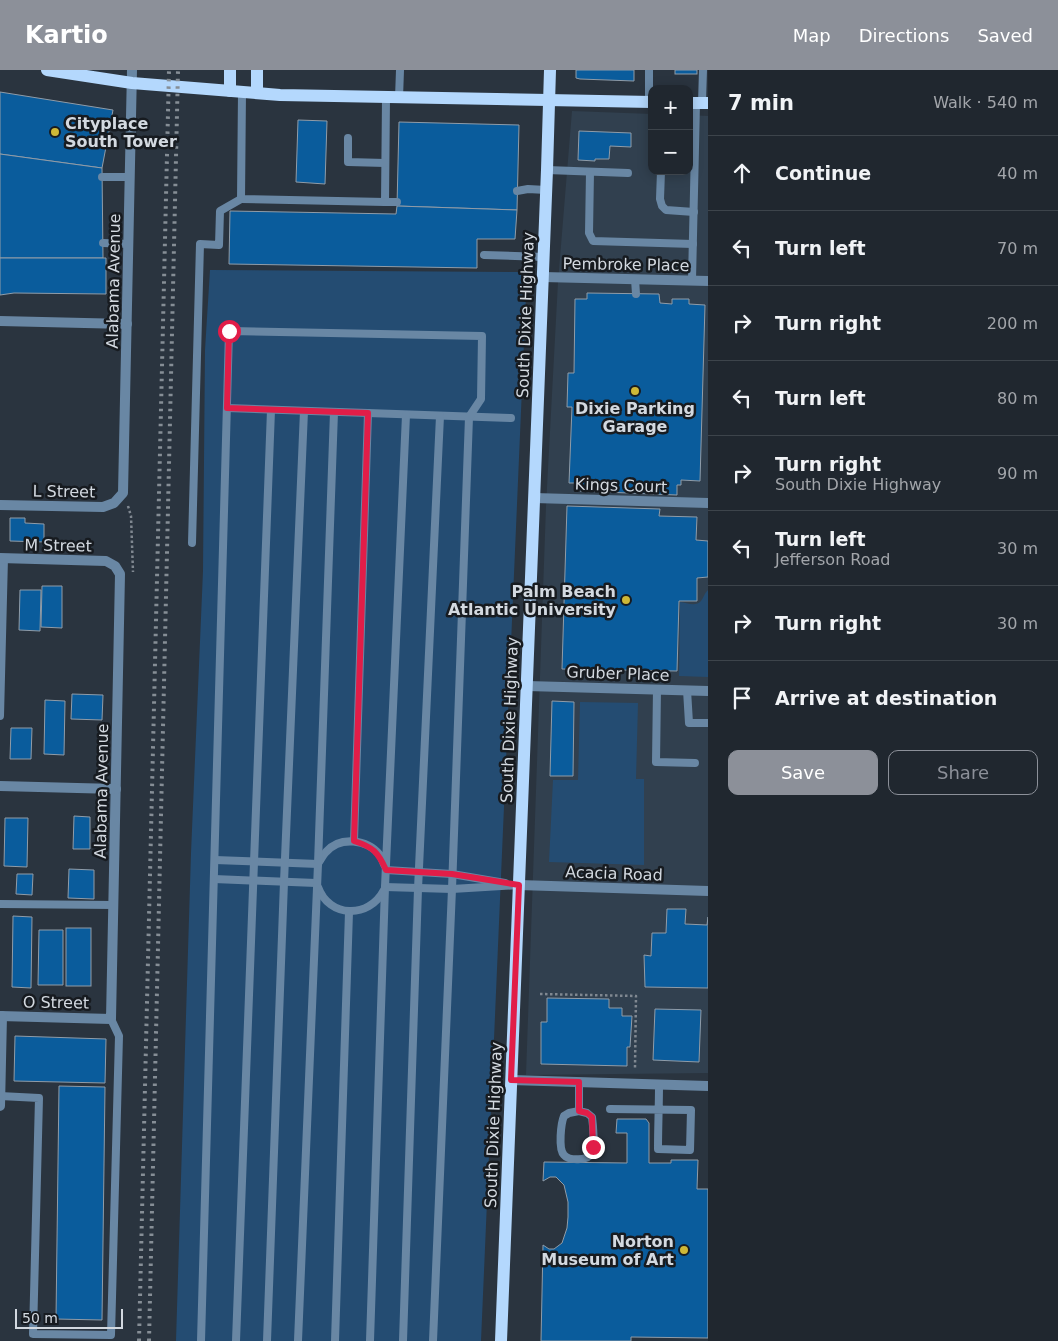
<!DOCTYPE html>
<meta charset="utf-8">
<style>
body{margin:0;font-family:"DejaVu Sans",sans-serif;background:#2d333b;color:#f1f3f6}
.controls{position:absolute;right:15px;top:15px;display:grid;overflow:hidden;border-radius:10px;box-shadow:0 2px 12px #0003}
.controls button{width:45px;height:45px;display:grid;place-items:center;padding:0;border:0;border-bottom:1px solid #3d444b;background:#20272f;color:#f1f3f6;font:25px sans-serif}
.scale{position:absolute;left:15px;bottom:12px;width:108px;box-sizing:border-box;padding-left:5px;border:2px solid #d3d9e0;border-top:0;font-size:14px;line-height:18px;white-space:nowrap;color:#d3d9e0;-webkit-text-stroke:4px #171b20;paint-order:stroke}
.stop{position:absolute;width:15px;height:15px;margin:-11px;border:4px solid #e11d48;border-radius:50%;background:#fff}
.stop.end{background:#e11d48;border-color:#fff;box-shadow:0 1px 5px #0008}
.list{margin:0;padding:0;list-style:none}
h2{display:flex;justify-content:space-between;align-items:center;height:65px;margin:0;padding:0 20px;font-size:21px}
h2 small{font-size:16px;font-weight:400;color:#a2a5aa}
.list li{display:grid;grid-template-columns:32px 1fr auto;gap:15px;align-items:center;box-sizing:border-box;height:75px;padding:0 20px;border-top:1px solid #3d444b}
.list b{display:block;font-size:19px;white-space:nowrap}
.list p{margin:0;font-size:16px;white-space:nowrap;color:#a2a5aa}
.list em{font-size:16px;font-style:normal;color:#a2a5aa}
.actions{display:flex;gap:10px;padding:15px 20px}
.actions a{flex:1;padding:11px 0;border:1px solid #8c9099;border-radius:10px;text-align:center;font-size:18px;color:#8c9099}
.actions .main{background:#8c9099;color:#fff}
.icon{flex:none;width:28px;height:28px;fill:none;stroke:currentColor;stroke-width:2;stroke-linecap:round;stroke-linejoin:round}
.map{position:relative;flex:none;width:708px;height:1271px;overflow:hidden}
header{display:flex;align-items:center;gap:30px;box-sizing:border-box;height:70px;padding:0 25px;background:#8c9099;color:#fff}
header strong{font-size:24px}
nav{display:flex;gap:28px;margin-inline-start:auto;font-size:18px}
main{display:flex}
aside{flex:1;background:#20272f}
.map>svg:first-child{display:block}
</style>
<header>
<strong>Kartio</strong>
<nav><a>Map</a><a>Directions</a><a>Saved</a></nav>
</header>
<main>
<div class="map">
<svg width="708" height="1271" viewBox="0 0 708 1271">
<rect width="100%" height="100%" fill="#2a343f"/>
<!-- built -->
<polygon fill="#31404f" points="572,41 652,44 652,101 689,101 689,45 708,46 708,1003 526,1005 546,436 558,212"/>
<!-- green -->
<g fill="#244c72">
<polygon points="210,200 527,202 481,1271 176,1271 191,783 203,501 205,280"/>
<path d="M708,520V607L679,606L680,532C687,533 696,537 701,531C704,527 704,524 708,520Z"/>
<polygon points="580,632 638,633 636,709 644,709 644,795 549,792 553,710 578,710"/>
</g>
<!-- building -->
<g fill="#0a5c9c" stroke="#909ca8">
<polygon points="576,0 634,0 634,11 580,9 576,8"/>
<rect x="675" y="0" width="22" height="4"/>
<polygon points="0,22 113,40 102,98 0,84"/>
<polygon points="298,50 327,51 325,114 296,112"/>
<polygon points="399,52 519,55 517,140 397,136"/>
<polygon points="579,61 631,63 631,77 610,76 609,89 595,89 595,91 578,90"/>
<polygon points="0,84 102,98 103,188 0,188"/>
<polygon points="397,136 517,140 515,169 477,169 477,198 229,194 230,141 396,144"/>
<polygon points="0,188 106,188 106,224 14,223 0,225"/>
<polygon points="587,223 659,224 660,233 672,234 672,229 689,229 689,234 705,235 700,411 681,410 681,415 677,415 677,425 580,421 580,413 569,413 572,337 567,337 568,303 574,303 575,229 587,229"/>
<polygon points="567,436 660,439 659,446 697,447 696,470 708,471 708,507 697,508 697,531 679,531 677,601 562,599"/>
<polygon points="10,448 25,448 25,453 44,454 44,472 10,471"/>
<polygon points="42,516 62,516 62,558 41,557"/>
<polygon points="20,520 41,520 40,561 19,560"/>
<polygon points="72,624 103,625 102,650 71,649"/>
<polygon points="45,630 65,631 64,685 44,684"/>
<polygon points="552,631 574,632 573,706 550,706"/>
<polygon points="11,658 32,658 31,689 10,689"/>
<polygon points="74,746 90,747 90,779 73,779"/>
<polygon points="5,748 28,748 27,797 4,796"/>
<polygon points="69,799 94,800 94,829 68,828"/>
<polygon points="17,804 33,804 32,825 16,824"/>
<polygon points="667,839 686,839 685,854 707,855 708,847 708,918 645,917 644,885 651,886 652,863 666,863"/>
<polygon points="13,846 32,847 31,918 12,917"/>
<rect x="66" y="858" width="25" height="58"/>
<polygon points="39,860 63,860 63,915 38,915"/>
<polygon points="547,928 609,929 609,938 622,938 622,946 632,946 630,977 627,977 627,996 541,994 541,952 547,952"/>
<polygon points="655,939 701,940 699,992 653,990"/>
<polygon points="15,966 106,969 105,1013 14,1011"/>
<polygon points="59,1016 105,1017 102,1250 56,1249"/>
<polygon points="617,1049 646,1049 649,1053 649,1093 671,1093 671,1090 698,1090 697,1119 708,1119 708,1268 631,1267 631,1271 541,1271 543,1175 549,1179 554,1179 562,1173 567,1158 568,1147 568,1132 564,1115 556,1107 550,1107 543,1111 544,1092 627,1093 627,1063 616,1063"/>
</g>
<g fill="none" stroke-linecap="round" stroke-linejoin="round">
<!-- path -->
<g stroke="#808891" stroke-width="2.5" stroke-dasharray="2.5 2.5" stroke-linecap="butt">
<polyline points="128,436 131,446 133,502"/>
<polyline points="540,924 636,926 635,998"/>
</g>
<!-- lane -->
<g stroke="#6987a4" stroke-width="8">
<polyline points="242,22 241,129 385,132 386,28"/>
<polyline points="399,28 400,0"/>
<polyline points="649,32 649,0"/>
<polyline points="702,33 703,0"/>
<polyline points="348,68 348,92 385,93"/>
<polyline points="547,100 628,103"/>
<polyline points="661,101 660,129 662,136 666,140 694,142"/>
<polyline points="590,102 589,163 593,171 693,174"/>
<polyline points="102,107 130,107"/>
<polyline points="517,121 528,119 546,120"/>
<polyline points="385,132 397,132"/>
<polyline points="103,173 129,174"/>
<polyline points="484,185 544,187"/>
<polyline points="635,209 636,224"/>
<polyline points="692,210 696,33"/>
<polyline points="227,338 511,348"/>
<polyline points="192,473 200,174 219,175 220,141 241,129"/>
<polyline points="657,619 656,692 695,693"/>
<polyline points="687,620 689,653 708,653"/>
<polyline points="0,646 4,488"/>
<polyline points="354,771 368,343"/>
<polyline points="215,790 318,794"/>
<path d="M319,792C321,789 323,785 326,782C340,766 367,769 380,785C382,788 383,793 385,796"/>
<polyline points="386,800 452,804 505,813"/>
<polyline points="214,809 316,813"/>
<path d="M318,817C329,848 369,849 384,820"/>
<polyline points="385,817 452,819 519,815"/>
<polyline points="0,834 114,835"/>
<path d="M579,1012V1041L569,1043L564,1046C561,1053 558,1079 564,1085C569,1091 588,1091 592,1083C595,1076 593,1054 592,1047L587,1043L579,1041"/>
<polyline points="0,1026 39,1028 33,1264 111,1265 119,966 111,949"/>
<path d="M610,1039L691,1040L690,1080L658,1079C658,1058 659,1036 659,1015"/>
<polyline points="201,1271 229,261 482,266 481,329 469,347 452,819 433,1271"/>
<polyline points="236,1271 271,340"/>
<polyline points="267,1271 284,812 304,341"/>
<polyline points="298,1271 318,794 334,342"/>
<polyline points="335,1271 349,842"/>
<polyline points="370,1271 385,817 406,345"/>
<polyline points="403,1271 418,819 440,346"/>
</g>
<!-- street -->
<g stroke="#6987a4" stroke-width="10">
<polyline points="543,207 708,211"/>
<polyline points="0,251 127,254"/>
<polyline points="534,428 708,433"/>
<polyline points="0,435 103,437 114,433 123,423 132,0"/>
<polyline points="0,488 106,491 115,496 120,504 111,949 0,946"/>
<polyline points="527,616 708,621"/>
<polyline points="0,716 116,719"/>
<polyline points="519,815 708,821"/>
<polyline points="511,1010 708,1016"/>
<polyline points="0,1036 2,946"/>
</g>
<!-- primary -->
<g stroke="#b4d8fd" stroke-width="12">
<polyline points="47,0 132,13 280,25 652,32"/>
<polyline points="230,21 230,0"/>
<polyline points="257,23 257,0"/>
<polyline points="689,33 708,33"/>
<polyline points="501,1271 547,100 550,0"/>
</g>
<!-- rail -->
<g stroke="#868e96" stroke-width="4" stroke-dasharray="2.5 5" stroke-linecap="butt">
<polyline points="139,1271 169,0"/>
<polyline points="149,1271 178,0"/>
</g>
</g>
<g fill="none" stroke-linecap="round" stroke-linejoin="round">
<!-- route -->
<path stroke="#e11d48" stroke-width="6" d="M229,261L227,338L368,343L354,771C373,777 378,782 386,800L452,804L519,815L511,1010L579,1012V1041L587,1043L592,1047L593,1077"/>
</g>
<!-- markers -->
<g fill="#ceb837" stroke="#171b20" stroke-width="2">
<circle cx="55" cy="62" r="5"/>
<circle cx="635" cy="321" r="5"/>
<circle cx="626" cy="530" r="5"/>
<circle cx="684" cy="1180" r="5"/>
</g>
<g text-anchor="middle" stroke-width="5" stroke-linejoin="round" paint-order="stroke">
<!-- poi labels -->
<g font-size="16" font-weight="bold" fill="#d3d9e0" stroke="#171b20" text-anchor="end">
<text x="65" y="59" text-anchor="start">Cityplace<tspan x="65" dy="18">South Tower</tspan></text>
<text x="635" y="344" text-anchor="middle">Dixie Parking<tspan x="635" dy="18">Garage</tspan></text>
<text x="616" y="527">Palm Beach<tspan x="616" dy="18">Atlantic University</tspan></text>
<text x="674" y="1177">Norton<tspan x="674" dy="18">Museum of Art</tspan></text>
</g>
<!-- street labels -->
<g font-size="16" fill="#d3d9e0" stroke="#171b20">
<text transform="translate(626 194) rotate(1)" y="6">Pembroke Place</text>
<text transform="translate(113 211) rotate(-89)" y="6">Alabama Avenue</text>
<text transform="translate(525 245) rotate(-88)" y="6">South Dixie Highway</text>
<text transform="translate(621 415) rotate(2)" y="6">Kings Court</text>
<text transform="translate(64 421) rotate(1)" y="6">L Street</text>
<text transform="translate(58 475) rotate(1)" y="6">M Street</text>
<text transform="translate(618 603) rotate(2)" y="6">Gruber Place</text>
<text transform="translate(509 650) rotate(-88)" y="6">South Dixie Highway</text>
<text transform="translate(101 721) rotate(-89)" y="6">Alabama Avenue</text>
<text transform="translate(614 803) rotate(2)" y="6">Acacia Road</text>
<text transform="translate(56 932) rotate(1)" y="6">O Street</text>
<text transform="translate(493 1055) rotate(-88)" y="6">South Dixie Highway</text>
</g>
</g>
</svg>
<div class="controls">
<button>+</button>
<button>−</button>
</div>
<div class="scale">50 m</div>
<div class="stop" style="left:229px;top:261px"></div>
<div class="stop end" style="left:593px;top:1077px"></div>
</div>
<aside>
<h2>7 min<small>Walk · 540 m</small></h2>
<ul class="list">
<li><svg class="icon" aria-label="ahead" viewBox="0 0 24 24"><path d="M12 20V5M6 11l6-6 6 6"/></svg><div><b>Continue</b></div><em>40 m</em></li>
<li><svg class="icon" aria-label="left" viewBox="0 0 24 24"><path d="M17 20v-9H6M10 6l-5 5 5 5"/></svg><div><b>Turn left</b></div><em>70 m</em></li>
<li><svg class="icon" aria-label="right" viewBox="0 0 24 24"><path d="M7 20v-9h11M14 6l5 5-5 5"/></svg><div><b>Turn right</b></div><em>200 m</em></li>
<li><svg class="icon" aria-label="left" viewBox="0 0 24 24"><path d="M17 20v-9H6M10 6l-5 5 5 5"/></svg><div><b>Turn left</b></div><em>80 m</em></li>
<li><svg class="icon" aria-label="right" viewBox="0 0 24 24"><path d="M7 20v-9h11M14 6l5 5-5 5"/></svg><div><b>Turn right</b><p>South Dixie Highway</p></div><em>90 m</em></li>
<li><svg class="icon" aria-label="left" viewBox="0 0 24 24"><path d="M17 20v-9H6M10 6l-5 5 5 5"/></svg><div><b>Turn left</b><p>Jefferson Road</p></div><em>30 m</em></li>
<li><svg class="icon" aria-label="right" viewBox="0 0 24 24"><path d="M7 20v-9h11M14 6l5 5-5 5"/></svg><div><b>Turn right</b></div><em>30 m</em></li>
<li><svg class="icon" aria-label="arrive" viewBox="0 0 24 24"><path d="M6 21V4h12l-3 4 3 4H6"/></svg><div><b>Arrive at destination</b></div></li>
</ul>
<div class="actions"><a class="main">Save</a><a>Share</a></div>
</aside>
</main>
